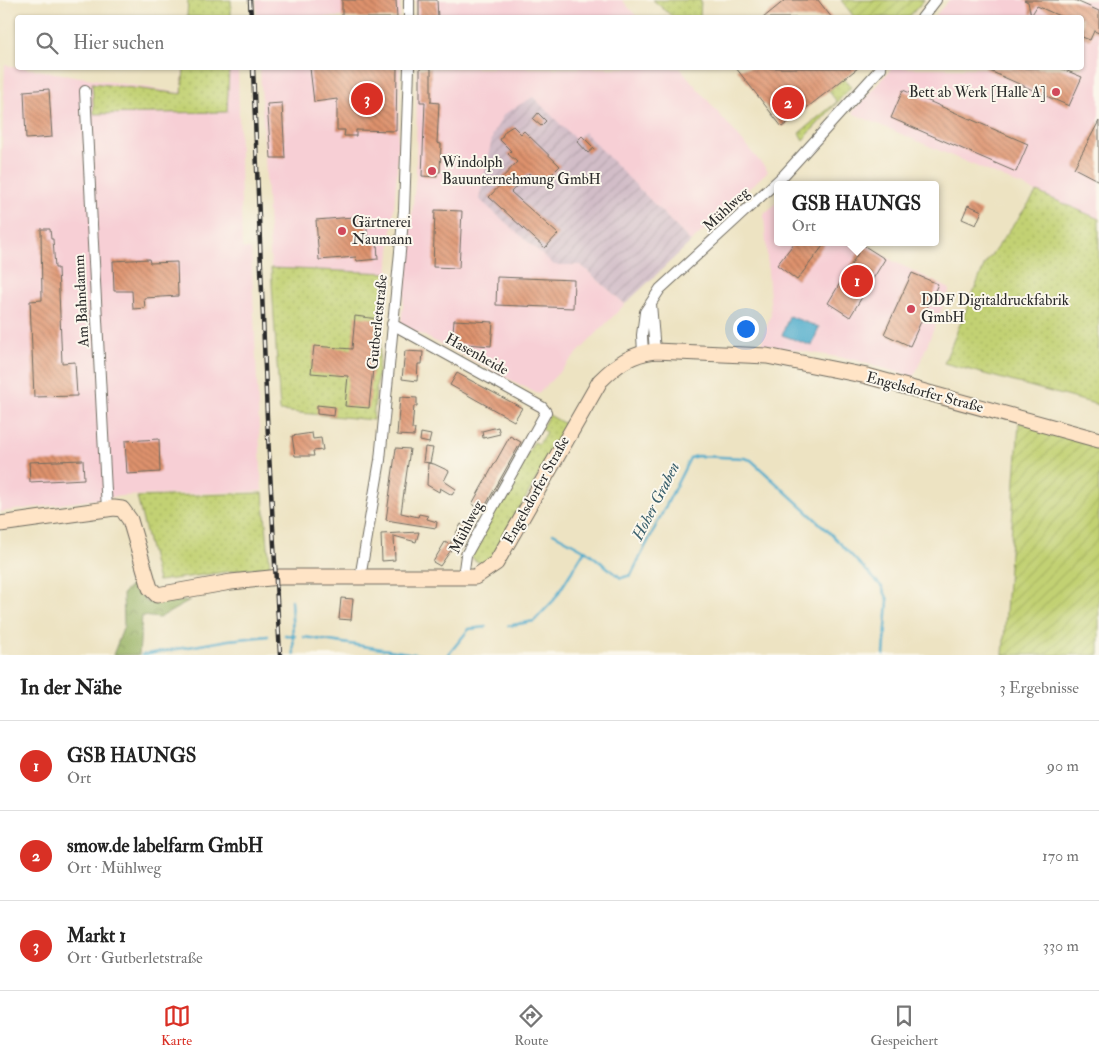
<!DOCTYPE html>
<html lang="de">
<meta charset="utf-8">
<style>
body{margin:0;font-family:"IM FELL Double Pica",serif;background:#f2f2f2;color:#222}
.you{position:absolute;left:745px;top:328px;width:18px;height:18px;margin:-12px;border:4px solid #fff;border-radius:50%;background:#1a73e8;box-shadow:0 0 0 8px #1a73e833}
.badge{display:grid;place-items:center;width:32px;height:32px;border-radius:50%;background:#d93025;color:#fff;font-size:16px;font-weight:700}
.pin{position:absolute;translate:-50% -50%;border:2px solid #fff;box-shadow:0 1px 5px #0006}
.popup{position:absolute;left:774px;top:181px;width:165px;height:65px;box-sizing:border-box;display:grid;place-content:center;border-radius:5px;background:#fff;filter:drop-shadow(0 1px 4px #0005);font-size:16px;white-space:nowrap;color:#767676}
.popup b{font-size:19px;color:#222}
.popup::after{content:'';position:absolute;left:50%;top:100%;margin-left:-10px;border:10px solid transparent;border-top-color:#fff}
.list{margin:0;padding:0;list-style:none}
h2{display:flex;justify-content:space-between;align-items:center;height:65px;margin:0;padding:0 20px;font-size:21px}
h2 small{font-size:16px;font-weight:400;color:#767676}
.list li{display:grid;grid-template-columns:32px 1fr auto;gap:15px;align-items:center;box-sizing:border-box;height:90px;padding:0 20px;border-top:1px solid #e0e0e0}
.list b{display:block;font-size:19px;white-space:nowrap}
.list p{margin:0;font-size:16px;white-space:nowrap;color:#767676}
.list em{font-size:16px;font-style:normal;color:#767676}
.icon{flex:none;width:28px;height:28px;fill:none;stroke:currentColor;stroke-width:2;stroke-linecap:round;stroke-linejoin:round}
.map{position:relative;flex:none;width:1099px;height:655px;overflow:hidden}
.search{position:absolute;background:#fff;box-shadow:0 1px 4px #0004;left:15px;right:15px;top:15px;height:55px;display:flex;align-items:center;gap:12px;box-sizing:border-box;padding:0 18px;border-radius:5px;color:#767676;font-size:19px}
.sheet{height:335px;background:#fff}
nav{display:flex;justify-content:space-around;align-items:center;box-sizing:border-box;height:70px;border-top:1px solid #e0e0e0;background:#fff;font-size:14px;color:#767676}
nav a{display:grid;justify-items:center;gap:2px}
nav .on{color:#d93025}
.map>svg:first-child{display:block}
</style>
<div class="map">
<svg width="1099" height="655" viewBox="0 0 1099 655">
<defs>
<pattern id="industrial-furrows" width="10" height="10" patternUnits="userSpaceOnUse" patternTransform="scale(1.25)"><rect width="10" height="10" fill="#d2bdc8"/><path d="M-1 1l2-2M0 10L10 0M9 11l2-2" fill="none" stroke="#b4a3ac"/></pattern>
<pattern id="grass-dots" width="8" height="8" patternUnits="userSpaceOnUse" patternTransform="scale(1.25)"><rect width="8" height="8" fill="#c2d173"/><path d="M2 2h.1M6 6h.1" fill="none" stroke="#a7b464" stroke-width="1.8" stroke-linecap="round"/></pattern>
<pattern id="forest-crowns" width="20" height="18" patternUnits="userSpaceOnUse" patternTransform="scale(1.25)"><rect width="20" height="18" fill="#99b365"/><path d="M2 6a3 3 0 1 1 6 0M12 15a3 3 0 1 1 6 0" fill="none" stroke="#7d9253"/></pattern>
<pattern id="garden-furrows" width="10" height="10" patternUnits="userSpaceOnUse" patternTransform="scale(1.25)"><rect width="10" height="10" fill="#c2d173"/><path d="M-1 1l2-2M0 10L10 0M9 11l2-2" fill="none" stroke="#a7b464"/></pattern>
<pattern id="building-back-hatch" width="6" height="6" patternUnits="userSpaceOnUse" patternTransform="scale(1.25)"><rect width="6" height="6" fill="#de926d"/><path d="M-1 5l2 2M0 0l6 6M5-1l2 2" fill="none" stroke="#b4775a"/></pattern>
</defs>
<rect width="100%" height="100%" fill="#fbf7ec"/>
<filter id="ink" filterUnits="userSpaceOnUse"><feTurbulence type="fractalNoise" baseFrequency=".02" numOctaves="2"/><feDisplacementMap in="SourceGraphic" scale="10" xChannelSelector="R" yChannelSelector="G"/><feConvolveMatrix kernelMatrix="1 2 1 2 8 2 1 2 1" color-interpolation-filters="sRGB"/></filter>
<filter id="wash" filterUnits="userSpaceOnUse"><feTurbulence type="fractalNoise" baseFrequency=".0096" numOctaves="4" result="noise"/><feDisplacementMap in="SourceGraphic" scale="20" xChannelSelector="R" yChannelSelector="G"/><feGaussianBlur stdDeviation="1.12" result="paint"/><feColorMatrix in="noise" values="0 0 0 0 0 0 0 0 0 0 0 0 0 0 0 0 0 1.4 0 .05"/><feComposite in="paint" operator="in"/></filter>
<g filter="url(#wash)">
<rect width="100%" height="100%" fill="#ede3c2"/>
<!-- built -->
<g fill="#f7cfd5">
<polygon points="256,0 400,0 400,17 257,17"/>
<polygon points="416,0 622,0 637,17 416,17"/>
<polygon points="949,0 1099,0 1099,219 852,113 892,68 1082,68 1082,18 934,17"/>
<polygon points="5,65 181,93 183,68 238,68 242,248 251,249 262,491 121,496 0,512 0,189"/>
<polygon points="260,68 400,68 397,174 388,273 271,268"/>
<polygon points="417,68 680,68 768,171 691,242 584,133 576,140 580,264 625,304 538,394 401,324 416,175"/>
<polygon points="778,201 778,242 862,242 893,261 950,289 914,377 855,360 761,344 771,314 764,214"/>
</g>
<!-- industrial -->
<polygon fill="url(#industrial-furrows)" points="533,97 576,140 584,132 691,242 625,304 581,265 554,265 479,199 493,134 504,114"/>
<!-- grass -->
<g fill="url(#grass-dots)" stroke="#767e4f">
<polygon points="188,0 231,0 231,17 187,17"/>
<polygon points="653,0 701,0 700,17 673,17"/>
<polygon points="184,68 229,68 227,112 94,114 92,83 182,94"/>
<polygon points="844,78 851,87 803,140 799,133 837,102 829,91"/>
<polygon points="1037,192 1099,219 1099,405 944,363 985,264"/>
<polygon points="271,268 388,273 373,420 280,411"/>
<polygon points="549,415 567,425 491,559 483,564 474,560 471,554 534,442 539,444 546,432 541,429"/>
<polygon points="263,493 270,566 158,581 137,497"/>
</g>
<!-- forest -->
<polygon fill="url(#forest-crowns)" stroke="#626f48" points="134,583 146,602 190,601 159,618 142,616 139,655 113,655 124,626 123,593"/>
<!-- garden -->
<g fill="url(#garden-furrows)" stroke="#767e4f">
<polygon points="841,0 924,0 909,17 855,18"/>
<polygon points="1019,422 1099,445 1099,655 1003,655"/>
</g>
<!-- water -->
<polygon fill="#4caacb" stroke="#3c6a7b" points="789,316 819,327 812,346 782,335"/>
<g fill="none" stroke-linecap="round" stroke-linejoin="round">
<!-- stream -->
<g stroke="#4caacb" stroke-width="2.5">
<polyline points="553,533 584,550"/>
<polyline points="291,600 294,655"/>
<polyline points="508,626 534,621 554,600 585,550 621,578 631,575 690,458 697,456 744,458 751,460 827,530 882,587 888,600 884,655"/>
<polyline points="285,635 295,636"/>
<polyline points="304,637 421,655"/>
<polyline points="142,655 229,640 268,636"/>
<polyline points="448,655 469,629 486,627"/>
</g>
</g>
<g id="blocks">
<!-- building -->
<g fill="url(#building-back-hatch)">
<polygon points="342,0 396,0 397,18 342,18"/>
<polygon points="419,0 437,0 438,18 419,18"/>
<polygon points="785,0 818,0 832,18 763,18"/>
<polygon points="1024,0 1074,0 1099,11 1099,33 1094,31 1090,40 1082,37 1082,18 1064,18 1037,6 1031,16 1028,2"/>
<polygon points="310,68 397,68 396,131 356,130 356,136 344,136 345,130 337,130 337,99 314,102"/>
<polygon points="420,68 431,68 431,102 430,102 439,103 437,143 441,144 440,172 437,172 437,177 422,176 425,102 420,102"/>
<polygon points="736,68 858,68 782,127"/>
<polygon points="983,68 1060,68 1082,77 1069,106"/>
<polygon points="49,89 52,137 26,139 24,91"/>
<polygon points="903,90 1028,144 1016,172 891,118"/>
<polygon points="282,103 285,158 271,158 267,104"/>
<polygon points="538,113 546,121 541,126 533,119"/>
<polygon points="1099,121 1099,181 1074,168"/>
<polygon points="513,126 521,134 524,131 560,166 541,185 529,173 511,192 558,234 545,248 489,197 502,183 499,181 517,162 508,154 511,151 500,140 505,131"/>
<polygon points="582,136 594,148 588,153 577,141"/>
<polygon points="968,205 982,211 976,225 962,219"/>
<polygon points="435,210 462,211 459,268 433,267"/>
<polygon points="366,216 368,242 377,242 378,259 357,261 356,257 319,260 316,220"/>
<polygon points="41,229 50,229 51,239 53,239 55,268 58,268 62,363 75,362 77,396 34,397 30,301 42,300"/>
<polygon points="795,242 826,242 797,280 777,265"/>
<polygon points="863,245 885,259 850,317 828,303"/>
<polygon points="149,259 150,263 177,262 178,296 144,298 145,308 133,309 132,291 114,291 113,261"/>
<polygon points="912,273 938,284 910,346 884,334"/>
<polygon points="497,277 574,280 573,308 496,305"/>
<polygon points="355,316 378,319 369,408 345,406 348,376 311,373 314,346 352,349"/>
<polygon points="454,320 493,322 491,346 452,343"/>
<polygon points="405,351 423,352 422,364 418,364 417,381 402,379"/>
<polygon points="457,373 522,408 514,421 450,385"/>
<polygon points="400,397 417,398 417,406 414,406 412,429 415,429 414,436 397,435"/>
<polygon points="317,405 335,407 334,416 317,414"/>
<polygon points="498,427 500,434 483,438 482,431"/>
<polygon points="312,433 313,439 321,438 323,450 313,451 314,456 295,456 292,436"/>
<polygon points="421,433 431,435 429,443 420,441"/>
<polygon points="510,436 521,442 483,510 472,504"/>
<polygon points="159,439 160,472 127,474 125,441"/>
<polygon points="425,447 433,448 430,463 423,462"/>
<polygon points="396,448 410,449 401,513 418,517 419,514 428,516 427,519 437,522 436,528 386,520"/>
<polygon points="83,460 84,479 30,482 29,462"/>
<polygon points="428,463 434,464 449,471 444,481 456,489 452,495 440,488 439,492 427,485"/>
<polygon points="461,524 471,529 460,549 450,544"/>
<polygon points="419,532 416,542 394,536 395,560 382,561 381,534"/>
<polygon points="445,542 453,547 440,566 433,562"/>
<polygon points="341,598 353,599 351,620 339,619"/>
</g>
</g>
</g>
<g filter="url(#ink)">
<use href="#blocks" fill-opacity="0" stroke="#6f6b60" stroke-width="1"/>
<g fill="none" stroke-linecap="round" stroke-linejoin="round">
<defs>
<g id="street">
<polyline points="409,0 409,18"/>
<polyline points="922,18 936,0"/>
<polyline points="85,91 107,510"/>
<polyline points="651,304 655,351"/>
<polyline points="392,324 542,407 546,412 466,555 463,577"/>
<polyline points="643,353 642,335 645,312 660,289 783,176 881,68"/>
<polyline points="360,578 380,460 404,210 409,68"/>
</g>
<path id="secondary" d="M0,524L114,508L122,509L130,520L150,588L157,595L231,582L280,577H475L496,563L600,381C617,364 631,354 655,351L767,356L867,376L1099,440"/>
</defs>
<!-- street casing -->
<use href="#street" stroke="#6f6b60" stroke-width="12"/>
<!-- secondary casing -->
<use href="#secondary" stroke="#6f6b60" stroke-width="17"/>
<!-- street -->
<use href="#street" stroke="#fff" stroke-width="10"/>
<!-- secondary -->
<use href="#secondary" stroke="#ffe4c6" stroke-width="15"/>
<defs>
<g id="rail">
<polyline points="250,0 251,18"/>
<polyline points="253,68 267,417 280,655"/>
</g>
</defs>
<!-- rail casing -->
<use href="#rail" stroke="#2b2b2b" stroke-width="4.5"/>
<!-- rail -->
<use href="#rail" stroke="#fbf7ec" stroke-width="2.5" stroke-dasharray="8" stroke-linecap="butt"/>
</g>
</g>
<!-- markers -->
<g fill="#d1495b" stroke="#fbf7ec" stroke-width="2">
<circle cx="1056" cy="92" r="5"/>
<circle cx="432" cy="171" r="5"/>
<circle cx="342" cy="231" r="5"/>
<circle cx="911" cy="309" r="5"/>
</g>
<g text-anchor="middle" stroke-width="4" stroke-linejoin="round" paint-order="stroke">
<!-- poi labels -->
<g font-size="15" fill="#2b2b2b" stroke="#fbf7ec" text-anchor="start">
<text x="1046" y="97" text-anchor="end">Bett ab Werk [Halle A]</text>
<text x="442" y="167">Windolph<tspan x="442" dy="17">Bauunternehmung GmbH</tspan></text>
<text x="352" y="227">Gärtnerei<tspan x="352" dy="17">Naumann</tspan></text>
<text x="921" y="305">DDF Digitaldruckfabrik<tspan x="921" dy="17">GmbH</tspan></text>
</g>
<!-- street labels -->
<g font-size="15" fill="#2b2b2b" stroke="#fbf7ec">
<text transform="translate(726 209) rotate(-43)" y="5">Mühlweg</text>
<text transform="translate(81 301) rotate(-93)" y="5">Am Bahndamm</text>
<text transform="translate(377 322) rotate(-84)" y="5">Gutberletstraße</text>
<text transform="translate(477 354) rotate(29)" y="5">Hasenheide</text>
<text transform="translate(925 392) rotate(15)" y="5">Engelsdorfer Straße</text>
<text transform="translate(536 490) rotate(-61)" y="5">Engelsdorfer Straße</text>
<text transform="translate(466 527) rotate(-63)" y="5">Mühlweg</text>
</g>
<!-- water labels -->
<g font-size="16" font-style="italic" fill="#385e6b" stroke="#fbf7ec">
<text transform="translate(655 501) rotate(-63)" y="6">Hoher Graben</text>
</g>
</g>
</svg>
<div class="you"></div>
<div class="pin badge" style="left:857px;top:281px">1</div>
<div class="popup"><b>GSB HAUNGS</b>Ort</div>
<div class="pin badge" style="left:788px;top:103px">2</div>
<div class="pin badge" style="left:367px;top:99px">3</div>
<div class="search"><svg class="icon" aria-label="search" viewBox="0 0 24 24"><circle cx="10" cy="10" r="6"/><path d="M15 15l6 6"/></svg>Hier suchen</div>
</div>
<section class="sheet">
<h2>In der Nähe<small>3 Ergebnisse</small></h2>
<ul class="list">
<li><span class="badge">1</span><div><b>GSB HAUNGS</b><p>Ort</p></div><em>90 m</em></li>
<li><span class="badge">2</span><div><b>smow.de labelfarm GmbH</b><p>Ort · Mühlweg</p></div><em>170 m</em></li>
<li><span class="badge">3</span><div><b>Markt 1</b><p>Ort · Gutberletstraße</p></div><em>330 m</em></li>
</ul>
</section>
<nav>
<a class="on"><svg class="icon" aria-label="map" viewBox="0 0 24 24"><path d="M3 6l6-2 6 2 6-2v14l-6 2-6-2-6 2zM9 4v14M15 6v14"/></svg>Karte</a>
<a><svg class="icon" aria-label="directions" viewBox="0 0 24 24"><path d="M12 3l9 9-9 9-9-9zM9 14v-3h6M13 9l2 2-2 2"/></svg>Route</a>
<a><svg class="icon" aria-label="saved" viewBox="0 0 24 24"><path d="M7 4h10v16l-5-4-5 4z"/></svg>Gespeichert</a>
</nav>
